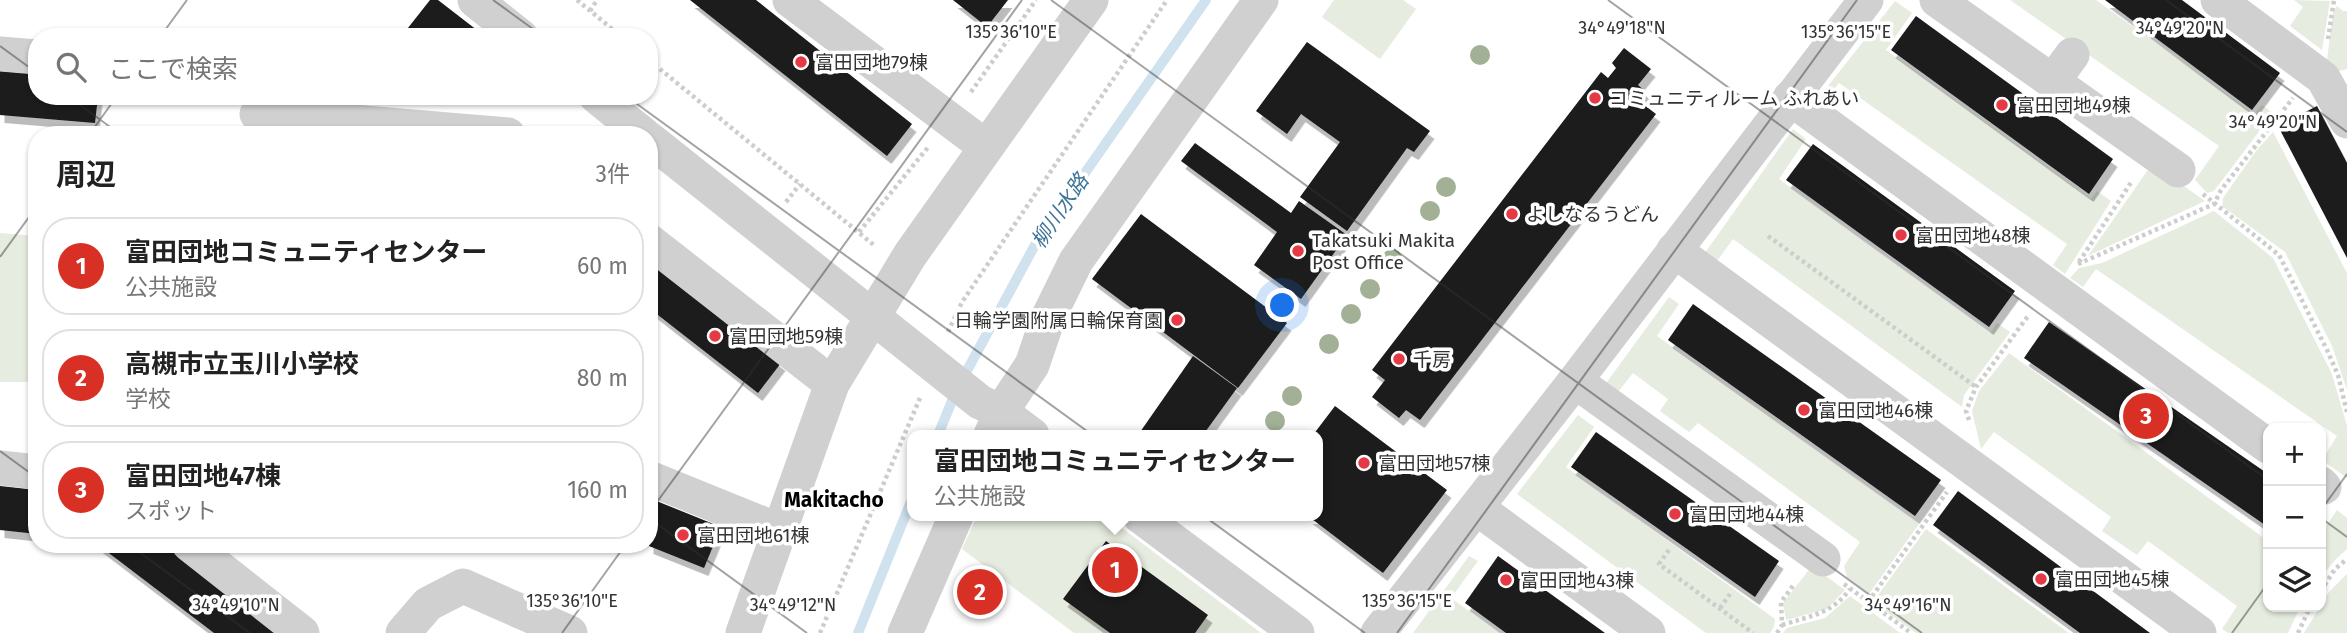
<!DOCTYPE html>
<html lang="ja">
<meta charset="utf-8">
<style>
body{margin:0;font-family:"Fira Sans","Noto Sans JP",sans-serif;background:#f6f6f6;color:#222}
.controls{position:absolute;right:21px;bottom:21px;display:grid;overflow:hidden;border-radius:14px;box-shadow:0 2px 5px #0004}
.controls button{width:63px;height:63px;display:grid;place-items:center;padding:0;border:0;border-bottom:2px solid #e0e0e0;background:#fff;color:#222;font:35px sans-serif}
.you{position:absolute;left:1283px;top:306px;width:24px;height:24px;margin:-18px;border:5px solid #fff;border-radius:50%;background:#1a73e8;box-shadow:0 0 0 10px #1a73e833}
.badge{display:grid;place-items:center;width:46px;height:46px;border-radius:50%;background:#d93025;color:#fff;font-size:23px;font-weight:700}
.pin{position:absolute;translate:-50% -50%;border:4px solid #fff;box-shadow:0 2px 7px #0006}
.popup{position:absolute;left:907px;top:430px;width:416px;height:91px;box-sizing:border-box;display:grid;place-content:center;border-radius:14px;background:#fff;filter:drop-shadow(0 2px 5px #0005);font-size:23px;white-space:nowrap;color:#767676}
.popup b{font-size:26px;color:#222}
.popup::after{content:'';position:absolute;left:50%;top:100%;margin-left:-14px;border:14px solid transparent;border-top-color:#fff}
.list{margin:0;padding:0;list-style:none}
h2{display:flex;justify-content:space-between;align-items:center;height:91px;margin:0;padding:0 28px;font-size:30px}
h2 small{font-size:23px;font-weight:400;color:#767676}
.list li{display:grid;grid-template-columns:46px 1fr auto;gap:21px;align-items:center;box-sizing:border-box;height:98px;margin:0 14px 14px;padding:0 14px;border:2px solid #e0e0e0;border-radius:28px}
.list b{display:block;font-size:26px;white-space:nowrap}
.list p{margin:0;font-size:23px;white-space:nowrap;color:#767676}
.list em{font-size:23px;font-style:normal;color:#767676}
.icon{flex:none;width:38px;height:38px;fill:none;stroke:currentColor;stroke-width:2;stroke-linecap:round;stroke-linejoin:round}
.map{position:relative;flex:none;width:2347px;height:633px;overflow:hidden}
.search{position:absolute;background:#fff;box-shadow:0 2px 5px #0004;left:28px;top:28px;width:630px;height:77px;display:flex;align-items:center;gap:18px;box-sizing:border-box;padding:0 24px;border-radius:28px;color:#767676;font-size:26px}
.panel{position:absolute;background:#fff;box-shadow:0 2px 5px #0004;left:28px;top:126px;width:630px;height:427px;border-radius:28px}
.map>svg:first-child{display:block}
</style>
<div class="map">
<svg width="2347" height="633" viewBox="0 0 2347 633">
<defs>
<filter id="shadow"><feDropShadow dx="4.5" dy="8" stdDeviation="0" flood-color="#0004"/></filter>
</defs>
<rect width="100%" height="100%" fill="#fff"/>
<!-- green -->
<g fill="#e6ecdf">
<polygon points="1334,0 1403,0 1416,9 1380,59 1322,17"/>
<polygon points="2010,0 2096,0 2254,114 2262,105 2273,113 2214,191 2207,193 2195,180 2219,146"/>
<polygon points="2294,0 2330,1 2322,50 2290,26 2303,7"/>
<polygon points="1895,1 1912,13 1886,50 2091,199 2097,191 2111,201 2065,274 2053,265 2067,244 1839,83 1825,101 1821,95"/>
<polygon points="2337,6 2343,11 2347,11 2347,69 2325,75 2333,13"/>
<polygon points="1793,129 1806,139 1779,179 1990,333 1997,323 2010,332 1964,395 1962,407 1733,239 1714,265 1702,257"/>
<polygon points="2273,132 2347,273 2347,390 2332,346 2285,252 2222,206 2223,198 2256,151"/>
<polygon points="2152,164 2205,201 2088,256"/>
<polygon points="2214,211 2273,258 2332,374 2347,426 2347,478 2322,460 2337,436 2096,269 2083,287 2070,278 2079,268 2102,263"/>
<polygon points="0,233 37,236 37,382 0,382"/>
<polygon points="1669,297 1679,304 1657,336 1919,524 1869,594 1847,577 1844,566 1860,542 1698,423 1689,432 1660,411 1668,399 1633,373 1614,397 1604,386"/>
<polygon points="2009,353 2268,541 2268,607 2300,607 2288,633 2228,633 2222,629 2237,606 2148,541 2137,555 2102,531 2111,517 1994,432 1981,449 1972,411 1979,391"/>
<polygon points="1578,415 1594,427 1566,467 1775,619 1774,627 1770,633 1706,633 1517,494"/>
<polygon points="2337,510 2347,518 2347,549 2336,559 2321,577 2321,534"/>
<polygon points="977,516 1106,516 1261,633 1074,633 962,549"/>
<polygon points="1926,529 1930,532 2069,633 1916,633 1873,602"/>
<polygon points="1469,556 1478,561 1451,598 1499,633 1413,633"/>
<polygon points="1812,566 1845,590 1827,609 1786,620 1783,603"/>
<polygon points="2347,574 2347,633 2304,633 2329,592"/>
<polygon points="1850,596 1900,633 1783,633 1787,628 1825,618"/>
</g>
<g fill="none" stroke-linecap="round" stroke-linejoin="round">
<!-- stream -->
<g stroke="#cfe2ee" stroke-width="10">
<polyline points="938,435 956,391 1036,243 1206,0"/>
<polyline points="858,633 912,499"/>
</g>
</g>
<!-- building -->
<g fill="#1a1a1a" filter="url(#shadow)">
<polygon points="430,0 438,0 482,34 480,37 410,37 404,33"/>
<polygon points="690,0 756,0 912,124 887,156"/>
<polygon points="953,0 1008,0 987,27"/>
<polygon points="2105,0 2182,0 2280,73 2252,110"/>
<polygon points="1916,16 2113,159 2089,194 1891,50"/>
<polygon points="1307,42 1430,131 1414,152 1407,148 1347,231 1300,197 1340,142 1301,114 1287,134 1256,111"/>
<polygon points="1624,48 1651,69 1638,85 1646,92 1639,101 1656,114 1420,420 1406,410 1399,418 1372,397 1385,380 1372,370 1601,72 1608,78 1616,68 1612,63"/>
<polygon points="0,71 37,74 37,96 98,96 95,123 0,115"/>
<polygon points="2317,106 2347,163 2347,258 2278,126"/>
<polygon points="233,129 285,133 285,135 233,135"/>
<polygon points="1195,143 1291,213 1299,201 1347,235 1301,299 1254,265 1277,232 1181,161"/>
<polygon points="1813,144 2015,291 1989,327 1786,180"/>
<polygon points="1141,214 1287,323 1238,388 1092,279"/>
<polygon points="649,260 781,363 758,393 649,308"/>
<polygon points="1693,304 1941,480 1915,516 1668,340"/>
<polygon points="2049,322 2268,474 2268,527 2024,358"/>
<polygon points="1193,356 1237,388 1203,435 1138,435"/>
<polygon points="1335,406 1447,490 1383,573 1308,516 1318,516 1318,435 1313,435"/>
<polygon points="1596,432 1779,561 1755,597 1571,467"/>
<polygon points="0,486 37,490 37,534 0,530"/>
<polygon points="1958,491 2150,633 2080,633 1933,525"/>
<polygon points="649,498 721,527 704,568 649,546"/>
<polygon points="1106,541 1208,615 1195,633 1110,633 1063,599"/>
<polygon points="97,544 163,544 281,633 214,633"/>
<polygon points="1498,556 1605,633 1506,633 1465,603"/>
</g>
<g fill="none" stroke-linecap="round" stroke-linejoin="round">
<!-- path -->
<g stroke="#cdcdcd" stroke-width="4.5" stroke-dasharray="3.5 3.5" stroke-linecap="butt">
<polyline points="577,0 622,37"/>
<polyline points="590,11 597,0"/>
<polyline points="2328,39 2334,0"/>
<polyline points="649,60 875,246"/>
<polyline points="971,92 1036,0"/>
<polyline points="2203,194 2279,255 2327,350 2338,375 2347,412"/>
<polyline points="786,202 800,184"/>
<polyline points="859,232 929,146"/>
<polyline points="1768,236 1976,387"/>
<polyline points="2079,262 2132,181"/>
<polyline points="2078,264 2214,204 2221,190 2293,98"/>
<polyline points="948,332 962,302 1167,0"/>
<polyline points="1969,420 1966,411 1976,387 2028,316"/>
<polyline points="1669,550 1659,564 1753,633"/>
<polyline points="1844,584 1911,633"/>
<polyline points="2321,591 2335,569 2347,559"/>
<polyline points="1868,602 1947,492"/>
<polyline points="1720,608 1730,594"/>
<path d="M1782,625C1810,616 1832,614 1850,589"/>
<polyline points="820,633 920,398"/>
<polyline points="1777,633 1782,625 1781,602 1795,583"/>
<polyline points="2298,633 2310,607"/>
</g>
<!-- minor -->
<g stroke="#d0d0d0" stroke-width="35">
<polyline points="475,0 521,37"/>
<polyline points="790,0 986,147"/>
<polyline points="1937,0 2178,170"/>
<polyline points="2218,0 2323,78 2347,121"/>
<polyline points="0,54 37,57"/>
<polyline points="2053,81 2072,55"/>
<polyline points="596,96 644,135"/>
<polyline points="1790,98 2268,446"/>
<polyline points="257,114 508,135"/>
<polyline points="649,139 980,402 1001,412 1032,435"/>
<polyline points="649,241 832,384"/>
<polyline points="1674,250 2199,633"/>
<polyline points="1575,381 1823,559"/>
<polyline points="991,435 1001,412 1032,365 1048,318 1076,261 1261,0"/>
<polyline points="0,468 37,472"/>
<polyline points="649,478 780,531"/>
<polyline points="2321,484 2324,487"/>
<polyline points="1477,508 1648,633"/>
<polyline points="1140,516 1297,633"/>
<polyline points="189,544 302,633"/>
<polyline points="403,633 428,604 463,586 570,633"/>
<polyline points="743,633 832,384 910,255 1091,0"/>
<polyline points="905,633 956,516"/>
<polyline points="1378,633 1575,381 1866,0"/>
</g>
</g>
<!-- trees -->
<g fill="#a2b095">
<circle cx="1480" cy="55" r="10"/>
<circle cx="1446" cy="187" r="10"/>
<circle cx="1430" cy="211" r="10"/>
<circle cx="1392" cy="259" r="10"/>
<circle cx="1370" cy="289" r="10"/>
<circle cx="1351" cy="314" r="10"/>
<circle cx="1329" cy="344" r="10"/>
<circle cx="1292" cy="396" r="10"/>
<circle cx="1275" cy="421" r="10"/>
</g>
<!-- ticks -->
<path fill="none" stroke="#333" stroke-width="2" stroke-opacity="0.45" d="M493,0L544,37M1051,0L1922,633M1608,0L2268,480M2166,0L2347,132M160,37L187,0M0,46L37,73M68,96L121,135M626,96L1365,633M89,135L117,96M0,257L37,206M0,451L37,478M2321,510L2347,474M649,513L1022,0M649,518L807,633M2321,518L2347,537M128,544L250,633M562,633L626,544M1397,633L1857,0M2232,633L2268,583"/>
<!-- markers -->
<g fill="#e63946" stroke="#fff" stroke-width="2.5">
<circle cx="801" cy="62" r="7"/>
<circle cx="1595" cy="98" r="7"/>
<circle cx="2002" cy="105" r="7"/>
<circle cx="1512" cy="214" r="7"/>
<circle cx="1901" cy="235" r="7"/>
<circle cx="1298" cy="251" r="7"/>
<circle cx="1177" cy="320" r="7"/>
<circle cx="715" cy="336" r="7"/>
<circle cx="1399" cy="359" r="7"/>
<circle cx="1804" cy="410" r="7"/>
<circle cx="1364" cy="463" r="7"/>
<circle cx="1675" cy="514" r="7"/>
<circle cx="683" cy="535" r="7"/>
<circle cx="2041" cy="579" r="7"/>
<circle cx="1506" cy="580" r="7"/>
</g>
<g text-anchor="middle" stroke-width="7" stroke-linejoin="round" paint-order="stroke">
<!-- poi labels -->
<g font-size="19" fill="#333" stroke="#fff" text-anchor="start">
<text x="815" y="69">富田団地79棟</text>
<text x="1609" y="105">コミュニティルーム ふれあい</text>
<text x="2016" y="112">富田団地49棟</text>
<text x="1526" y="221">よしなるうどん</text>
<text x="1915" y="242">富田団地48棟</text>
<text x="1312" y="247">Takatsuki Makita<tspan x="1312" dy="22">Post Office</tspan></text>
<text x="1163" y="327" text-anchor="end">日輪学園附属日輪保育園</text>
<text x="729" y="343">富田団地59棟</text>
<text x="1413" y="366">千房</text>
<text x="1818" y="417">富田団地46棟</text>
<text x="1378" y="470">富田団地57棟</text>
<text x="1689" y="521">富田団地44棟</text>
<text x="697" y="542">富田団地61棟</text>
<text x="2055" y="586">富田団地45棟</text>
<text x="1520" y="587">富田団地43棟</text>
</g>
<!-- water labels -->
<g font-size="21" font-style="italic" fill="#3f7597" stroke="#fff">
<text transform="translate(1060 211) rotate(-56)" y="7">柳川水路</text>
</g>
<!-- neighbourhood labels -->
<g font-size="21" font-weight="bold" fill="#000" stroke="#fff">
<text x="834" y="507">Makitacho</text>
</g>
</g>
<g font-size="18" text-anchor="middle" fill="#333" stroke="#fff" stroke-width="7" stroke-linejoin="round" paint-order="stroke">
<text x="2180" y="34">34°49'20"N</text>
<text x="1622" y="34">34°49'18"N</text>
<text x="1011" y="38">135°36'10"E</text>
<text x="1846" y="38">135°36'15"E</text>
<text x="2273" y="128">34°49'20"N</text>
<text x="572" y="607">135°36'10"E</text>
<text x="1407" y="607">135°36'15"E</text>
<text x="236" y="611">34°49'10"N</text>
<text x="793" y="611">34°49'12"N</text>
<text x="1908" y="611">34°49'16"N</text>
</g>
</svg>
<div class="controls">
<button>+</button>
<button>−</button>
<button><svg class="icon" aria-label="layers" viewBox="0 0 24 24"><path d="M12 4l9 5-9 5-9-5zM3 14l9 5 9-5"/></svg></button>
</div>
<div class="you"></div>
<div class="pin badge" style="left:1115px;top:570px">1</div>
<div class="popup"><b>富田団地コミュニティセンター</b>公共施設</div>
<div class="pin badge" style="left:980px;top:592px">2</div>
<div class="pin badge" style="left:2146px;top:416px">3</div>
<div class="search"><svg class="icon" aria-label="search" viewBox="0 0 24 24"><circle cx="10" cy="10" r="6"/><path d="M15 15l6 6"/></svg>ここで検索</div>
<section class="panel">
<h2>周辺<small>3件</small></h2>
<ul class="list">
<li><span class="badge">1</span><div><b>富田団地コミュニティセンター</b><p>公共施設</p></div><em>60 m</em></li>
<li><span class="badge">2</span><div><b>高槻市立玉川小学校</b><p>学校</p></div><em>80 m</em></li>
<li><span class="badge">3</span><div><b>富田団地47棟</b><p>スポット</p></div><em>160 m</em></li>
</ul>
</section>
</div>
